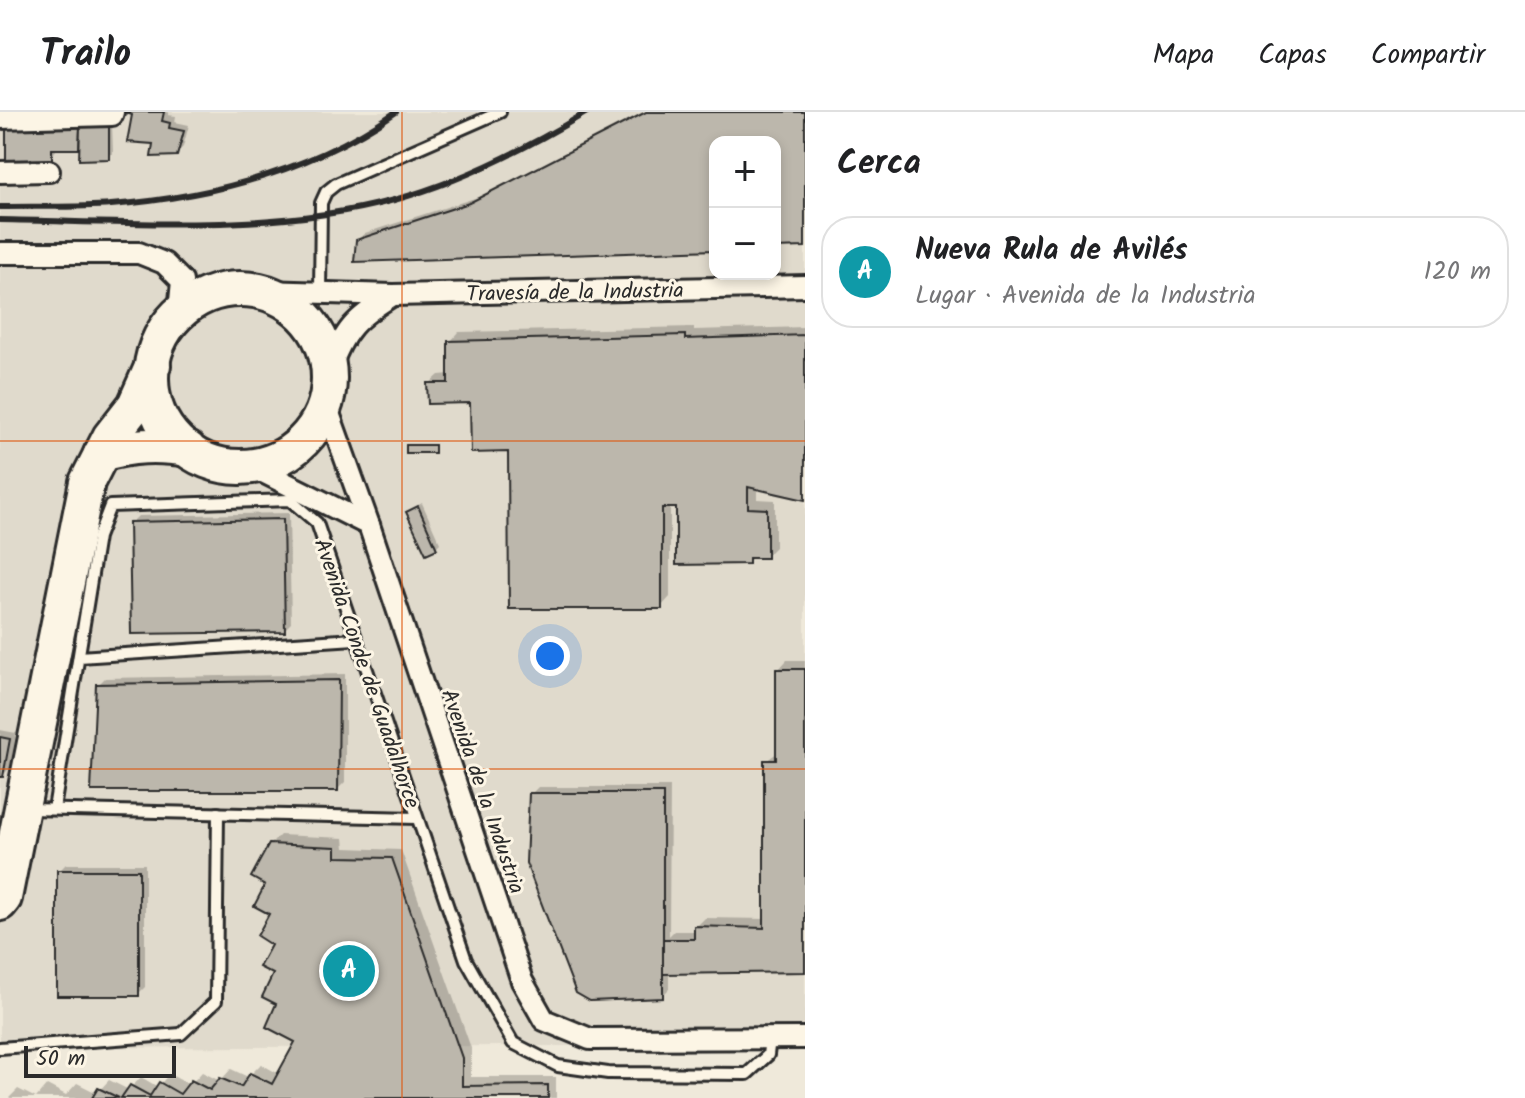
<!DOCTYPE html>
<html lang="es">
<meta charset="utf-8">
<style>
body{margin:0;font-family:Kalam,sans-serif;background:#f6f6f6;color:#202124}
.controls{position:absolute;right:24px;top:24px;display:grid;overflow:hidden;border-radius:16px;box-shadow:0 4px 12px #0003}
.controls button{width:72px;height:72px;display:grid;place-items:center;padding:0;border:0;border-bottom:2px solid #e0e0e0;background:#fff;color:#202124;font:40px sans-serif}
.scale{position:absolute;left:24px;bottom:20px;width:152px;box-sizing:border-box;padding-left:8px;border:4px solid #2b2b2b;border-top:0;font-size:22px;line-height:28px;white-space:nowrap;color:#2b2b2b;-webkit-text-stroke:6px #fcf5e5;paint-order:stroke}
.you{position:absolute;left:550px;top:544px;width:28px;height:28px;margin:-20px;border:6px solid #fff;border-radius:50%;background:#1a73e8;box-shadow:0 0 0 12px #1a73e833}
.badge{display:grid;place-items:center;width:52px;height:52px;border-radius:50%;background:#2563eb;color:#fff;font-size:26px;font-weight:700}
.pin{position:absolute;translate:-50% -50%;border:4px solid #fff;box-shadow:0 2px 8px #0006}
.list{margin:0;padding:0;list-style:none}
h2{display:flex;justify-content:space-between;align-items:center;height:104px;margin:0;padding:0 32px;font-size:34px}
h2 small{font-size:26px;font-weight:400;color:#757577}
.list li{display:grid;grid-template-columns:52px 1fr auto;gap:24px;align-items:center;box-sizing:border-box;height:112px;margin:0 16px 16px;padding:0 16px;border:2px solid #e0e0e0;border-radius:32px}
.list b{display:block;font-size:30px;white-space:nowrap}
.list p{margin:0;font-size:26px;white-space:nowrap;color:#757577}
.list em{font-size:26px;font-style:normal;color:#757577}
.map{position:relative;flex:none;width:805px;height:986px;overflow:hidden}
header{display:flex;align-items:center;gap:48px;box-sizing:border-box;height:112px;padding:0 40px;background:#fff;border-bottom:2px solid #e0e0e0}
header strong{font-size:38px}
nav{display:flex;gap:44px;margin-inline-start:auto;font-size:28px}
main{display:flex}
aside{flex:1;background:#fff}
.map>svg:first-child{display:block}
</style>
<header>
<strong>Trailo</strong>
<nav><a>Mapa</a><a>Capas</a><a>Compartir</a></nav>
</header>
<main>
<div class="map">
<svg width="805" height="986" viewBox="0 0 805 986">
<rect width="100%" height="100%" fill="#efe9da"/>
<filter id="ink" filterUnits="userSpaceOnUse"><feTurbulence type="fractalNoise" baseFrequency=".0125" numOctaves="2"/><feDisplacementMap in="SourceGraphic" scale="16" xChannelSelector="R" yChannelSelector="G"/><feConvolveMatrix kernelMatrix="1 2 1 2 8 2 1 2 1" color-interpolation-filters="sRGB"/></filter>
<g filter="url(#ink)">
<!-- built -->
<path fill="#e0dacc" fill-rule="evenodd" d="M0,0H805V933L0,936ZM715,30H775V162H715Z"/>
<!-- shadow -->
<g fill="#0003">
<polygon points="127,0 169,0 168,3 176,4 175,10 189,13 183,35 176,42 156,30 135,1"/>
<polygon points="643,0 805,0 805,133 775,134 775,30 715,30 715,136 357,128 365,121 478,85"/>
<polygon points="15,11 112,11 113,41 108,45 82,32 78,35 58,35 51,46 8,18"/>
<polygon points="694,215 694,218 805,215 805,386 757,375 757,387 775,388 775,435 766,444 754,444 748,450 678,394 670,394 670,485 661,495 510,338 472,289 429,272 439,263 450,262 450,230 459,220"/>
<polygon points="409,332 436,332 436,338 408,334"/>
<polygon points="422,391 440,431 436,435 408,400"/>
<polygon points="289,401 291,511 284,518 131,411 138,404"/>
<polygon points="787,548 805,548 805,858 669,860 669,877 662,884 531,682 538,675 670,675 669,824 674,819 696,819 696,815 705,806 766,807 766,649 778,640 778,558"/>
<polygon points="345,562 345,670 338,677 98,573 105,566"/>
<polygon points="0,618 16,621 10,656 3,663 0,663"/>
<polygon points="280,723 344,726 345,736 401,738 471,936 471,965 556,965 556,986 9,986 18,977 36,986 47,973 66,983 77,971 97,981 109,968 129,978 141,965 158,975 169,962 190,973 202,960 220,969 231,957 248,965 261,952 279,962 298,929 279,891 268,772 270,733"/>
<polygon points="66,752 145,752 145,875 138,882 59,759"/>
</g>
<!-- building -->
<g fill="#bcb7ac" stroke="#2b2b2b" stroke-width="2">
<polygon points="124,0 164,0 162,9 170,11 169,16 184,19 177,44 151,45 153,32 127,30 132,3"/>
<polygon points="646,0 805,0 805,135 775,136 775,30 715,30 715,138 354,150 356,128 469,91"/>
<polygon points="57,14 80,15 79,37 52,37 52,48 6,49 6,17"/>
<polygon points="80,15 109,15 109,47 79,48"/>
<polygon points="685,223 685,227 805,223 805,388 748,375 748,396 767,397 767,446 749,446 749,452 676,453 676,396 662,396 662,497 509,497 508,340 471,341 470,291 428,292 427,271 448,271 448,229"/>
<rect x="406" y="333" width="29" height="8"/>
<polygon points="418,394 437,437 426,442 406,400"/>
<polygon points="283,407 285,520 131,522 129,410"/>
<polygon points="776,557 805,557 805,860 663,862 663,827 694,827 694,814 764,816 764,648 776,648"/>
<polygon points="339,568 338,679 91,679 96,572"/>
<polygon points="0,625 10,627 3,665 0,665"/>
<polygon points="529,681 663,681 663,886 590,889 576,881 526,751"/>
<polygon points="269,732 336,735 336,745 392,746 462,946 462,974 548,973 548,986 121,986 130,973 150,984 159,970 180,982 191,968 210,978 220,966 241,975 250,961 272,972 295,930 266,915 276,892 262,885 273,862 259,855 271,833 257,824 269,802 254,794 265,773 251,765"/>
<rect x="57" y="758" width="82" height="126"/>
<polygon points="98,976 119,986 92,986"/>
</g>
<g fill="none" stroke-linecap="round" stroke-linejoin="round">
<defs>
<g id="service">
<polyline points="320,181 321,91 326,80 336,72 500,0"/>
<polyline points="79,545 355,527"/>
<polyline points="29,697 417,706"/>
<polyline points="54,697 98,425 110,394 290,388 317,411 466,848 513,931 558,954 608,961 747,962 768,943 770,926"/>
<polyline points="0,936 181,922 216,889 218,701"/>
</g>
<g id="minor">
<polyline points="0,6 112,3 113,0"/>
<polyline points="0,60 49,59"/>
<polyline points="0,141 139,141 164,151 182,169 179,200"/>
<polyline points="263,179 393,183 805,174"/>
<path d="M329,259C344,217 356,206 393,183"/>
<polyline points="326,293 369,413 522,869 544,908 590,927 805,926"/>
<polyline points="251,354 369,413"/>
</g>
<g id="trunk">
<circle cx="240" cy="266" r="89"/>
<path d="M101,342C131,333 157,332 188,337"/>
<polyline points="0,791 4,786 87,370 110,325 135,293 153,253"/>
</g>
</defs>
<!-- service casing -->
<use href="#service" stroke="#2b2b2b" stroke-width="16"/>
<!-- minor casing -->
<use href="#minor" stroke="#2b2b2b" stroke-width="26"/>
<!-- trunk casing -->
<use href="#trunk" stroke="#2b2b2b" stroke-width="40"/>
<!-- service -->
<use href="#service" stroke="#fcf5e5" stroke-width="10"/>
<!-- minor -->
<use href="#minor" stroke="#fcf5e5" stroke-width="20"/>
<!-- trunk -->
<use href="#trunk" stroke="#fcf5e5" stroke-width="34"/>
<!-- rail -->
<g stroke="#2b2b2b" stroke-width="6">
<path d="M0,95C37,94 74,96 111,93C211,85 313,58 396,0"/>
<path d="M0,108C128,110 269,122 394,88C463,69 526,37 587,0"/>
</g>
</g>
</g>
<!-- grid -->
<path fill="none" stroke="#df570e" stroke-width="2" stroke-opacity="0.55" d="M402,0V986M0,329H805M0,657H805"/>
<g text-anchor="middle" stroke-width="6" stroke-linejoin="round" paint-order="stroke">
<!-- street labels -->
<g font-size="22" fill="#2b2b2b" stroke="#fcf5e5">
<text transform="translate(575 179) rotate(-1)" y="8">Travesía de la Industria</text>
<text transform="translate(368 561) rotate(71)" y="8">Avenida Conde de Guadalhorce</text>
<text transform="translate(484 679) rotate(71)" y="8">Avenida de la Industria</text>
</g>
</g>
</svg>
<div class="controls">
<button>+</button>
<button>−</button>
</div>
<div class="scale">50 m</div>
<div class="you"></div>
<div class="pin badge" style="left:349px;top:859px;background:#0f9aa8">A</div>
</div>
<aside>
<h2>Cerca<small></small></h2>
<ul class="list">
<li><span class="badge" style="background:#0f9aa8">A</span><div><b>Nueva Rula de Avilés</b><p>Lugar · Avenida de la Industria</p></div><em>120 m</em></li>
</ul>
</aside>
</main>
